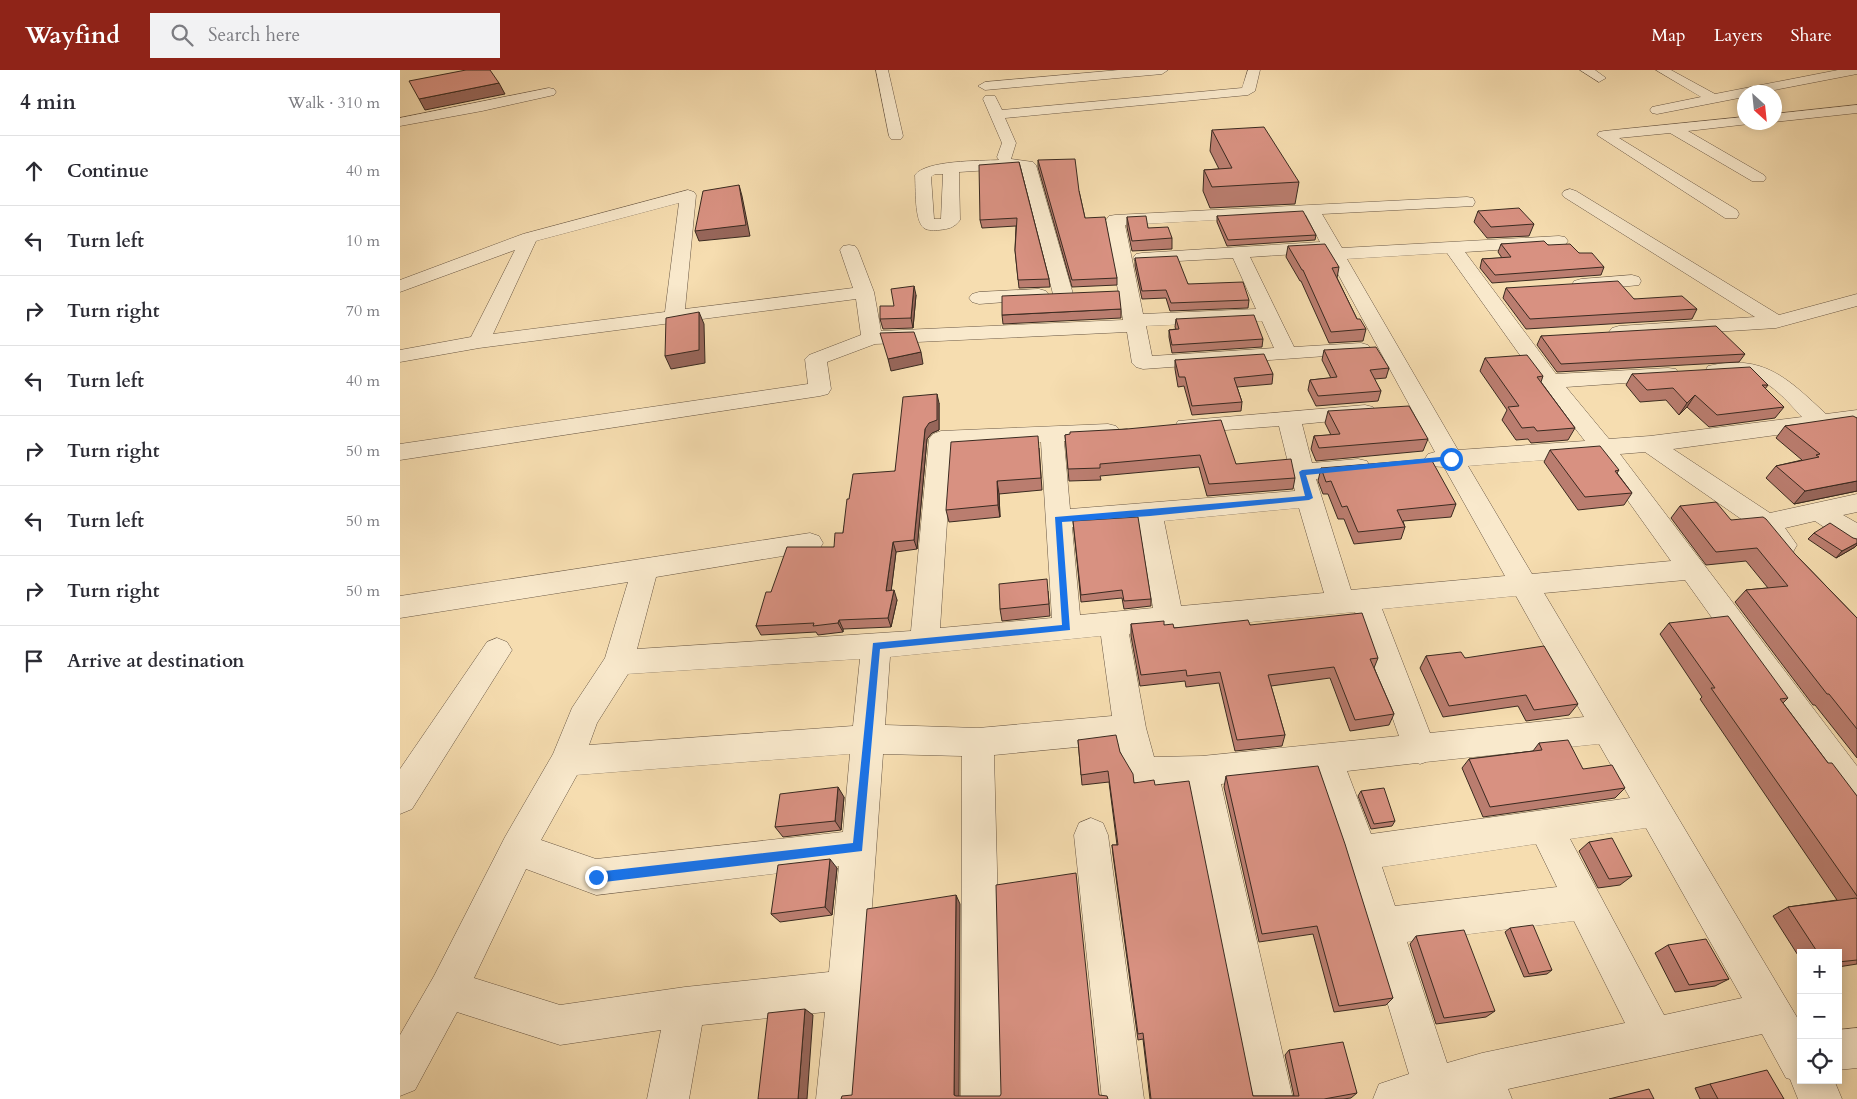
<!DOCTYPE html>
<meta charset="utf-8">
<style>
body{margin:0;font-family:Cardo,serif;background:#f2f2f3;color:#2b2b33}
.controls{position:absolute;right:15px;bottom:15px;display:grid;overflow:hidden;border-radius:0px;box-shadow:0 2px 12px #0003}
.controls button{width:45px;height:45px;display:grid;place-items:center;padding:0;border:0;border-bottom:1px solid #e1e1e2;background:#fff;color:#2b2b33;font:25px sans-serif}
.compass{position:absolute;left:1337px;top:15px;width:45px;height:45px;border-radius:50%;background:#fff;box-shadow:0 2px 12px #0003;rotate:153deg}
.stop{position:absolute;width:15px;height:15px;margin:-11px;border:4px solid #1a73e8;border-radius:50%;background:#fff}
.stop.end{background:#1a73e8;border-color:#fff;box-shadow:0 1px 5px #0008}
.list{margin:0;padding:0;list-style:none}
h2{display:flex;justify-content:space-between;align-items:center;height:65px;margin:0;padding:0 20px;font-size:21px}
h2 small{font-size:16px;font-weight:400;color:#7c7c81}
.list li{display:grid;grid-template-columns:32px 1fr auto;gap:15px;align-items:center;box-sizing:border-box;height:70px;padding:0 20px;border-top:1px solid #e1e1e2}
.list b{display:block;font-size:19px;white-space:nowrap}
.list em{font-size:16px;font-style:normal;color:#7c7c81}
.icon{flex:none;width:28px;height:28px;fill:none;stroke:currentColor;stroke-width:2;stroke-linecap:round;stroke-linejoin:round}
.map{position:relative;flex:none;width:1457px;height:1029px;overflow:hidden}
header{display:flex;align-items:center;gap:30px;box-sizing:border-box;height:70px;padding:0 25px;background:#8f2418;color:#fff}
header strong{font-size:24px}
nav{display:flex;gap:28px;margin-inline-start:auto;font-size:18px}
.search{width:350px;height:45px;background:#f2f2f3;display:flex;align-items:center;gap:12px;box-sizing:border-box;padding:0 18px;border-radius:0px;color:#7c7c81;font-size:19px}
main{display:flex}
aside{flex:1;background:#fff}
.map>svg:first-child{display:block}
</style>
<header>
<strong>Wayfind</strong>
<div class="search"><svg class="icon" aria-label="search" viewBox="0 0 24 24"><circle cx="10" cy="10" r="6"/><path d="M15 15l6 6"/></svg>Search here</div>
<nav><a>Map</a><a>Layers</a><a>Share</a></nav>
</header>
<main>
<aside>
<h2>4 min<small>Walk · 310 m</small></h2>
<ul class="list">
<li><svg class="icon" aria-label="ahead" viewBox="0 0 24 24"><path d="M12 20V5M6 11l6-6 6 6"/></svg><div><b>Continue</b></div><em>40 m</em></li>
<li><svg class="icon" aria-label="left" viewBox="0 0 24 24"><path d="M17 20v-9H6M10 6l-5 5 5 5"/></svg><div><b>Turn left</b></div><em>10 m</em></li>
<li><svg class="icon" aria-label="right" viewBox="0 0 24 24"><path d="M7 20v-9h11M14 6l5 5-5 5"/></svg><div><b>Turn right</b></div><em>70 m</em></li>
<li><svg class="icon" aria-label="left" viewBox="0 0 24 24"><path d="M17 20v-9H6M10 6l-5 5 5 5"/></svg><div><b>Turn left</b></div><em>40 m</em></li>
<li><svg class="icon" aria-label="right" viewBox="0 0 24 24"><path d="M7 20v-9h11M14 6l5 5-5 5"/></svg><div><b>Turn right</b></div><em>50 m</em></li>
<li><svg class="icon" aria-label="left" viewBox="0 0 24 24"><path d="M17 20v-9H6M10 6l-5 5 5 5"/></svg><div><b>Turn left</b></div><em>50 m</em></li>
<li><svg class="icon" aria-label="right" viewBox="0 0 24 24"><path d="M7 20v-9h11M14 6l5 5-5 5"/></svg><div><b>Turn right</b></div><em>50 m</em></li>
<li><svg class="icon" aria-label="arrive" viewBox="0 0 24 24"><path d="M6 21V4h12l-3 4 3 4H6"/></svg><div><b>Arrive at destination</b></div></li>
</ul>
</aside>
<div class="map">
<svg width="1457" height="1029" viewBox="0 0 1457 1029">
<rect width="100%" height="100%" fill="#f6ddb0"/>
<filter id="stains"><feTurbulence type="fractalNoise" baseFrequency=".004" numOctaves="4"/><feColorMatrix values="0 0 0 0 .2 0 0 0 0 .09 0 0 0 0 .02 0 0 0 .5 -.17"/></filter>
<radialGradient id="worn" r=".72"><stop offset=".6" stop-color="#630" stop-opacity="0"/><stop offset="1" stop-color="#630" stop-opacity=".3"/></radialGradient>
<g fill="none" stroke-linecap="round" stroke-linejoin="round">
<defs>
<g id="minor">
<polygon points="476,0 488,0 503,66 501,69 491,69 489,66"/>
<polygon points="719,0 768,0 762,4 585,20 578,16 585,12"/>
<path d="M848,0H860L855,21L848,25L605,48L616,73L611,89L633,92L636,95L673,224L670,228L663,230L656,228L653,224L621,98L559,102L560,150C554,158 548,159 539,160C535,160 528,161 524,158C514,151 516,117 515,105C526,90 580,91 599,90L597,87L602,73L583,29L585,26H595L602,40L842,18ZM535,104H543L541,149H534L531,107Z"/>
<polygon points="1180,0 1195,0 1206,8 1199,12"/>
<polygon points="1256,0 1271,0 1315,24 1438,0 1457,0 1457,4 1364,22 1344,22 1344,27 1257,44 1252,43 1250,40 1252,37 1301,27"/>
<polygon points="149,18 154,19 156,22 154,25 82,41 0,56 0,48"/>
<polygon points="1457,35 1457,43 1374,52 1374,44"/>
<polygon points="1344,47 1344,52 1350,52 1349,54 1288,61 1364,105 1366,108 1364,111 1352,111 1270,63 1219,68 1337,140 1339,144 1337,148 1325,148 1197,65 1199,62 1204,61"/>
<polygon points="1170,119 1176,121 1379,245 1457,224 1457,236 1376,258 1219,268 1212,266 1209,262 1212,258 1219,256 1355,247 1164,127 1162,124 1164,121"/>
<path d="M288,120L294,122L296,125L285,239L453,218L440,180L443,176L449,175L455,176L458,180L474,222L481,261L723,250L706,150L709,146L715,145L1067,127L1073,128L1075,132L1073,136L922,144L942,178L1159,166L1165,167L1168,171L1165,175L1159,176L1065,182L1156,304L1268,298L1276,299L1279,304L1276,309L1268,310L1166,317L1209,369L1250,366L1402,347C1389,333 1369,309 1348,306C1335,304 1322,309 1308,306L1305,301L1308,296C1364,283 1388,309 1426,344L1457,340V354L1273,379L1370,443L1457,424V442L1443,445L1457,453V475L1448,473L1415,451L1385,458L1397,475L1393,482L1384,485L1375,482L1357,460L1245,382L1220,384L1457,696V739L1445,734L1285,510L1144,523L1401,954V1010H1434L1442,1029H1398L1390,1009L1386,1008L1362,964L1108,1019L1112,1029H973L979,1014L1009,1004L942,783L915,704L821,714L893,1029H851L789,717L757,718L732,712L722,692L718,673L594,685L603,1029H561L562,686L483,684L458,1029H416L425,942L302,955L289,1029H247L261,960L160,975L57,942L15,1020L0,1026V965L34,906L105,767L153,684L172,638L205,588L228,512L0,548V526L410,463L419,466L423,473L419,480L256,507L237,579L511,561L529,369L533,364L541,361L708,354L716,356L720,361L716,366L664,371L670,439L895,421L879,356L786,363L778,361L775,356L778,351L965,335L973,337L976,342L973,347L902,354L912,393L958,389L967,391L970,397L967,403L916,409L951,520L1105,506L1044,397L1028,396L1024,390L1028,384L1035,382L926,182L850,187L894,277L961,273L968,275L971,279L968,283L743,299L736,297L732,293L727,262L475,274L427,292L431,319L428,324L420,326L0,390V374L408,314L405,289L409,285L461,265L456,229L79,278L0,292V280L71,267L115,180L0,222V210L123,164ZM279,133L265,242L93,264L136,171ZM906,145L920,172L742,183L736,184L733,188L736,192L742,193L833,188L856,239L743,244L725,155ZM1047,183L1142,316L1185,371L1058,380L947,189ZM862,251L874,278L752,286L746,256ZM641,372L652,548L540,558L552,376ZM1196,386L1271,491L1132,504L1068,396ZM899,438L924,523L781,536L764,451ZM739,453L753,538L680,545L672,457ZM1116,526L1184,647L1030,663L982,539ZM955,542L999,666L802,686L754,687L746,658L729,564ZM701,566L712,646L578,658L485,655L490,587ZM460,589L453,656L189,675L197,653L228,604ZM1199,674L1230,728L971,764L947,701L1017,693L1020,694L1026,692ZM450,684L443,762L196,789L141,770L177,705ZM1246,758L1342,928L1264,945L1170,769ZM1136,774L1157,817L995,836L982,797ZM439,796L429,902L285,917L160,935L74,908L126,799L196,825ZM1174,851L1225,953L1082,983L1047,993L1007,872Z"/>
<polygon points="1232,205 1239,207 1241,211 1239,215 1181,221 1174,219 1172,215 1174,211 1181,209"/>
<polygon points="639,219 646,221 649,225 646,229 579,234 572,232 569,228 572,224 579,222"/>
<polygon points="97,568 107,572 112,580 107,588 12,739 0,744 0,699 87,572"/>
<polygon points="691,748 703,753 708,765 744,1029 702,1029 674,765 679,753"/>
<polygon points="1457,958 1457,998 1438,1000 1438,960"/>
</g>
</defs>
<!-- minor casing -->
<use href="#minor" stroke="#695744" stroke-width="1"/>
<!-- minor -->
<use href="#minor" fill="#f9e9cc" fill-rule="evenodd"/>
</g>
<!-- wall -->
<g fill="#ba7d6f" stroke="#3a2a20">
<polygon points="812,60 899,112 895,134 810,138 803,121 804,100 819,99 810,81"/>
<polygon points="638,90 679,121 685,148 717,208 717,215 672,217 638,97"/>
<polygon points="619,92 649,209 650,217 619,218 615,180 616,156 582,158 580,150"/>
<polygon points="1078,141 1134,154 1129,166 1087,168 1074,152"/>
<polygon points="817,146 916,165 915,170 827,176 817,152"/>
<polygon points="727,147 748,158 772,168 772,179 732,181 727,157"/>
<polygon points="1101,174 1148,175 1179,183 1204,197 1201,205 1092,213 1080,198 1082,189 1102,188 1098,182"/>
<polygon points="888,176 939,197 937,208 957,249 966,259 963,271 929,273 901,211 900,211 886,187"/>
<polygon points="735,188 788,214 849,230 848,238 770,241 766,228 742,229 735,196"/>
<polygon points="1106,218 1234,229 1297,239 1292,249 1126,259 1103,228"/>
<polygon points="516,225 513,258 483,259 480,249 494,236"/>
<polygon points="721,239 721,248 603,254 602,245"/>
<polygon points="776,249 863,269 862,277 772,283 769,267 769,260 776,259 775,257"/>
<polygon points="1141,266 1345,284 1339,292 1157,302 1137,275"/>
<polygon points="924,280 989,298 986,308 974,309 981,321 978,331 916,336 908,320 910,310 931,308 922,290"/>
<polygon points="1085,288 1143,306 1141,312 1175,358 1168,370 1131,373 1128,369 1116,370 1102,350 1107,340 1080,301"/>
<polygon points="775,290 873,304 872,314 837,317 842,332 841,341 792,345 784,316 778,317 775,299"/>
<polygon points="1232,304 1368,315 1365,319 1384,337 1375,348 1309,357 1287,337 1279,345 1266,330 1240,332 1226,315"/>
<polygon points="539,333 539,360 532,363 527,369 517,479 496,482 491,521 497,530 491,557 443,559 443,562 418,565 416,562 361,565 356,556 371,522 434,477 443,463 449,429 495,401"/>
<polygon points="928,341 1028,369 1023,381 916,391 911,379 914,366 931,365 925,353"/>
<polygon points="1457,348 1457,421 1394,434 1366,408 1376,396 1402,390 1376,368 1385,356"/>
<polygon points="727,359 836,394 895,408 893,419 807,426 799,397 700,406 701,410 669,411 665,365"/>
<polygon points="639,378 642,420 599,424 600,447 549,452 546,440"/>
<polygon points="1150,380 1219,400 1217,403 1232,423 1224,435 1178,440 1144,392"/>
<polygon points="921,398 1056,434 1051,447 1003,451 1005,457 1001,469 954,474 944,449 938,449 928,424 923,424 918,411"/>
<polygon points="1280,436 1331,450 1395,484 1457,548 1457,688 1415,635 1413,635 1335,532 1346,520 1368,518 1346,491 1306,495 1271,448"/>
<polygon points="673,451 751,529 751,536 724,539 722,528 681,532"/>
<polygon points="1414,463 1453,468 1455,477 1436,488 1408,469"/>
<polygon points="648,521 650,546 602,551 600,539"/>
<polygon points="1269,553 1388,628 1383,633 1428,693 1457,726 1457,894 1438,897 1438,883 1401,883 1401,890 1373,846 1388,837 1437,830 1300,629 1302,627 1260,564"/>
<polygon points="731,554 764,555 774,558 850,555 978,588 974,598 994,644 989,655 950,661 930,608 871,616 885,665 882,676 835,681 819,613 786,617 785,611 740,616 731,566"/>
<polygon points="1026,586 1065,588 1178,634 1169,645 1126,651 1118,636 1043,647 1020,598"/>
<polygon points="678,670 720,682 734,713 755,715 853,1026 894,1026 885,985 889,980 957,1023 951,1028 943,1029 750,1029 743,969 738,970 713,785 712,775 717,775 709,712 682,715"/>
<polygon points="1139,673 1183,699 1225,718 1215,728 1083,747 1062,698 1069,689 1133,681"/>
<polygon points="826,706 993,928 986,935 934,942 913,864 859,872 824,717"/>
<polygon points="961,721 995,751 992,756 971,759 958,726"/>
<polygon points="444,727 441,760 383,767 375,757"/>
<polygon points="1189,772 1232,806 1220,815 1198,818 1179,781"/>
<polygon points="437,798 432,845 380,852 371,844"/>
<polygon points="1110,858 1152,900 1147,904 1124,907 1105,862"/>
<polygon points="1016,866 1095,941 1086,947 1036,954 1010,874"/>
<polygon points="1268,875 1329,909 1315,916 1275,922 1255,883"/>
<polygon points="1310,1014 1384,1029 1300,1029 1295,1018"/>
</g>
<!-- shaded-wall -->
<g fill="#97665a" stroke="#3a2a20">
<polygon points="99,13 105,24 25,40 19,29"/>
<polygon points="339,115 342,126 350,166 299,171 295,161"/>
<polygon points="514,216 516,225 513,258 511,248"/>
<polygon points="299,242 304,254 305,293 271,299 265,286"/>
<polygon points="521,282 523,294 491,301 488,289"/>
<polygon points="537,324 539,333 539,360 532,363 527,369 517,479 514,470 525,359"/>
<polygon points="1295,325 1287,337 1279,345 1287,333"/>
<polygon points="597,411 599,424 600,447 598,435"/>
<polygon points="1457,411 1457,421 1394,434 1405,421"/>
<polygon points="493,472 496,482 490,530 486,521"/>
<polygon points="1457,473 1457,475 1455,477 1436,488 1442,481"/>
<polygon points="494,520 497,530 491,557 488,548"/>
<polygon points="439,550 443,559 443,562 438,553"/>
<polygon points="438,717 444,727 441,760 435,751"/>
<polygon points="430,789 437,798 432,845 425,837"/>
<polygon points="556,825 560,834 559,1029 554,1025"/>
<polygon points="405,939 413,945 407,1029 398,1029"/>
</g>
<!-- building -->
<g fill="#d89181" stroke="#3a2a20">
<polygon points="66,0 90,0 99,13 19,29 9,11"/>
<polygon points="864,57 899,112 812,117 804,100 832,98 812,60"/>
<polygon points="675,89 679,121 685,148 705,147 717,208 672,210 638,90"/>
<polygon points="619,92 649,209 618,210 615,180 617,148 580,150 579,95"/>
<polygon points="339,115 346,155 295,161 303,121"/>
<polygon points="1119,138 1134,154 1091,157 1078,141"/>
<polygon points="903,141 916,165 828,170 817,146"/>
<polygon points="746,146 748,158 768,157 772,168 732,171 727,147"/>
<polygon points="1144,171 1148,175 1170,174 1179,183 1192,183 1204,197 1095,205 1082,189 1111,187 1101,174"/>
<polygon points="925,174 939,197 932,198 957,249 960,249 966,259 931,262 903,200 902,200 888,176"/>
<polygon points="777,186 788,214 843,212 849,230 771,233 766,220 742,221 735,188"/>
<polygon points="1218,211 1234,229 1282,226 1297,239 1130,249 1106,218"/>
<polygon points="514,216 511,248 480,249 480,236 494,236 491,219"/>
<polygon points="719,221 721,239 602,245 602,226"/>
<polygon points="299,242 299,280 265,286 266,248"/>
<polygon points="854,245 863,269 772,275 769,260 779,259 776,249"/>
<polygon points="1316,256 1345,284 1161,294 1141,266"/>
<polygon points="514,262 521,282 488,289 480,263"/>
<polygon points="976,277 989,298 970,300 981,321 918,326 910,310 937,307 924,280"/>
<polygon points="864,284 873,304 834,308 842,332 792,336 785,307 779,307 775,290"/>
<polygon points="1127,285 1143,306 1137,307 1175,358 1137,361 1134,357 1122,358 1108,337 1119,336 1085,288"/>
<polygon points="1350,297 1368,315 1362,315 1384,337 1317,345 1295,325 1287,333 1273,318 1247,320 1232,304"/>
<polygon points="537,324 537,350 529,353 525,359 514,470 493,472 486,521 494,520 488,548 439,550 438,553 413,556 414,553 356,556 366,522 371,522 387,477 434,477 435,463 443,463 447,429 449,429 453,404 495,401 503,327"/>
<polygon points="1009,336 1028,369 919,378 914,366 940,364 928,341"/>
<polygon points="1453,346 1457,348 1457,411 1405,421 1376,396 1419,387 1416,385 1420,384 1385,356"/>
<polygon points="821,350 836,394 891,389 895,408 809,414 800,385 700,394 700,398 668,399 665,365 670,364 670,362 727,359"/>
<polygon points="638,366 641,408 597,411 598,435 546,440 551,372"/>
<polygon points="1200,376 1219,400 1215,401 1232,423 1185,427 1150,380"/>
<polygon points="1031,389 1056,434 997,440 1005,457 958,462 947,436 942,437 931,411 926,412 921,398"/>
<polygon points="1316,432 1331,450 1363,447 1366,449 1395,484 1457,548 1457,659 1429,624 1427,624 1346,520 1388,516 1357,478 1316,482 1280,436"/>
<polygon points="738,447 751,529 724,531 722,520 681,525 673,451"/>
<polygon points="1430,453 1453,468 1457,469 1457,473 1442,481 1414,463"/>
<polygon points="647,509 649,534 600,539 599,514"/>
<polygon points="962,543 978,588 970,589 994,644 955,650 934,597 868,605 885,665 837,670 820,602 787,606 786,600 741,605 731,554 764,551 764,555 773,554 774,558 848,550 850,555"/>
<polygon points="1328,546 1388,628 1380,629 1428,693 1432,693 1457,726 1457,826 1311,618 1315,618 1269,553"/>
<polygon points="1144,576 1178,634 1134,640 1126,625 1049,636 1026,586 1061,582 1065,588"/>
<polygon points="716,665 720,682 733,704 734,713 754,710 755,715 789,711 853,1026 899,1026 889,980 943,972 957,1023 924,1029 751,1029 743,963 738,964 712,775 718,775 708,701 681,705 678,670"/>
<polygon points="1168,670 1183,699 1212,695 1225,718 1090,737 1069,689 1142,680 1139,673"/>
<polygon points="918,696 945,774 993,928 939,936 917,856 862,864 826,706"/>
<polygon points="438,717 435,751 375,757 380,724"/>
<polygon points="984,718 995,751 974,754 961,721"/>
<polygon points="1212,768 1232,806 1209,809 1189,772"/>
<polygon points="430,789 425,837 371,844 378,795"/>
<polygon points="676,803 699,1025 707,1026 708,1029 441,1029 442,1026 452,1025 467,839 556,825 554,1025 556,1026 600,1026 601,1024 596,815"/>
<polygon points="1456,828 1457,829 1457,890 1438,892 1438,883 1418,883 1388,837"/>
<polygon points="1133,855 1152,900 1129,904 1110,858"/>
<polygon points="1064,860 1095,941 1044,948 1016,866"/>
<polygon points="1306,869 1329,909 1289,915 1268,875"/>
<polygon points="405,939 398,1029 358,1029 368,943"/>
<polygon points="1367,1000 1384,1029 1318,1029 1310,1014"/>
<polygon points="1249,1019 1254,1029 1209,1029"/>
</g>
<!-- route -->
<polygon fill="#1a73e8" points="1051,386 1055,389 1054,390 906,405 913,428 909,430 750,446 662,452 670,560 480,579 462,781 196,813 193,811 191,807 193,804 196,802 453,773 473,573 662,555 655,447 905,426 899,402 902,400"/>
<rect width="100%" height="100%" filter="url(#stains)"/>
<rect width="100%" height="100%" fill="url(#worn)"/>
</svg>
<div class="controls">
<button>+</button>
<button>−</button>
<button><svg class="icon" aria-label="locate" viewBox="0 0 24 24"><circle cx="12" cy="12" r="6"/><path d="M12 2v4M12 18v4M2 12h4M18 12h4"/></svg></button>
</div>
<svg class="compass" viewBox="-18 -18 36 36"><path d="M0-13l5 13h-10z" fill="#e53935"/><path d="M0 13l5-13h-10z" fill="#7c7c81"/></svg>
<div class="stop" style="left:1051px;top:389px"></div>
<div class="stop end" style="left:196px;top:807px"></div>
</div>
</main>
